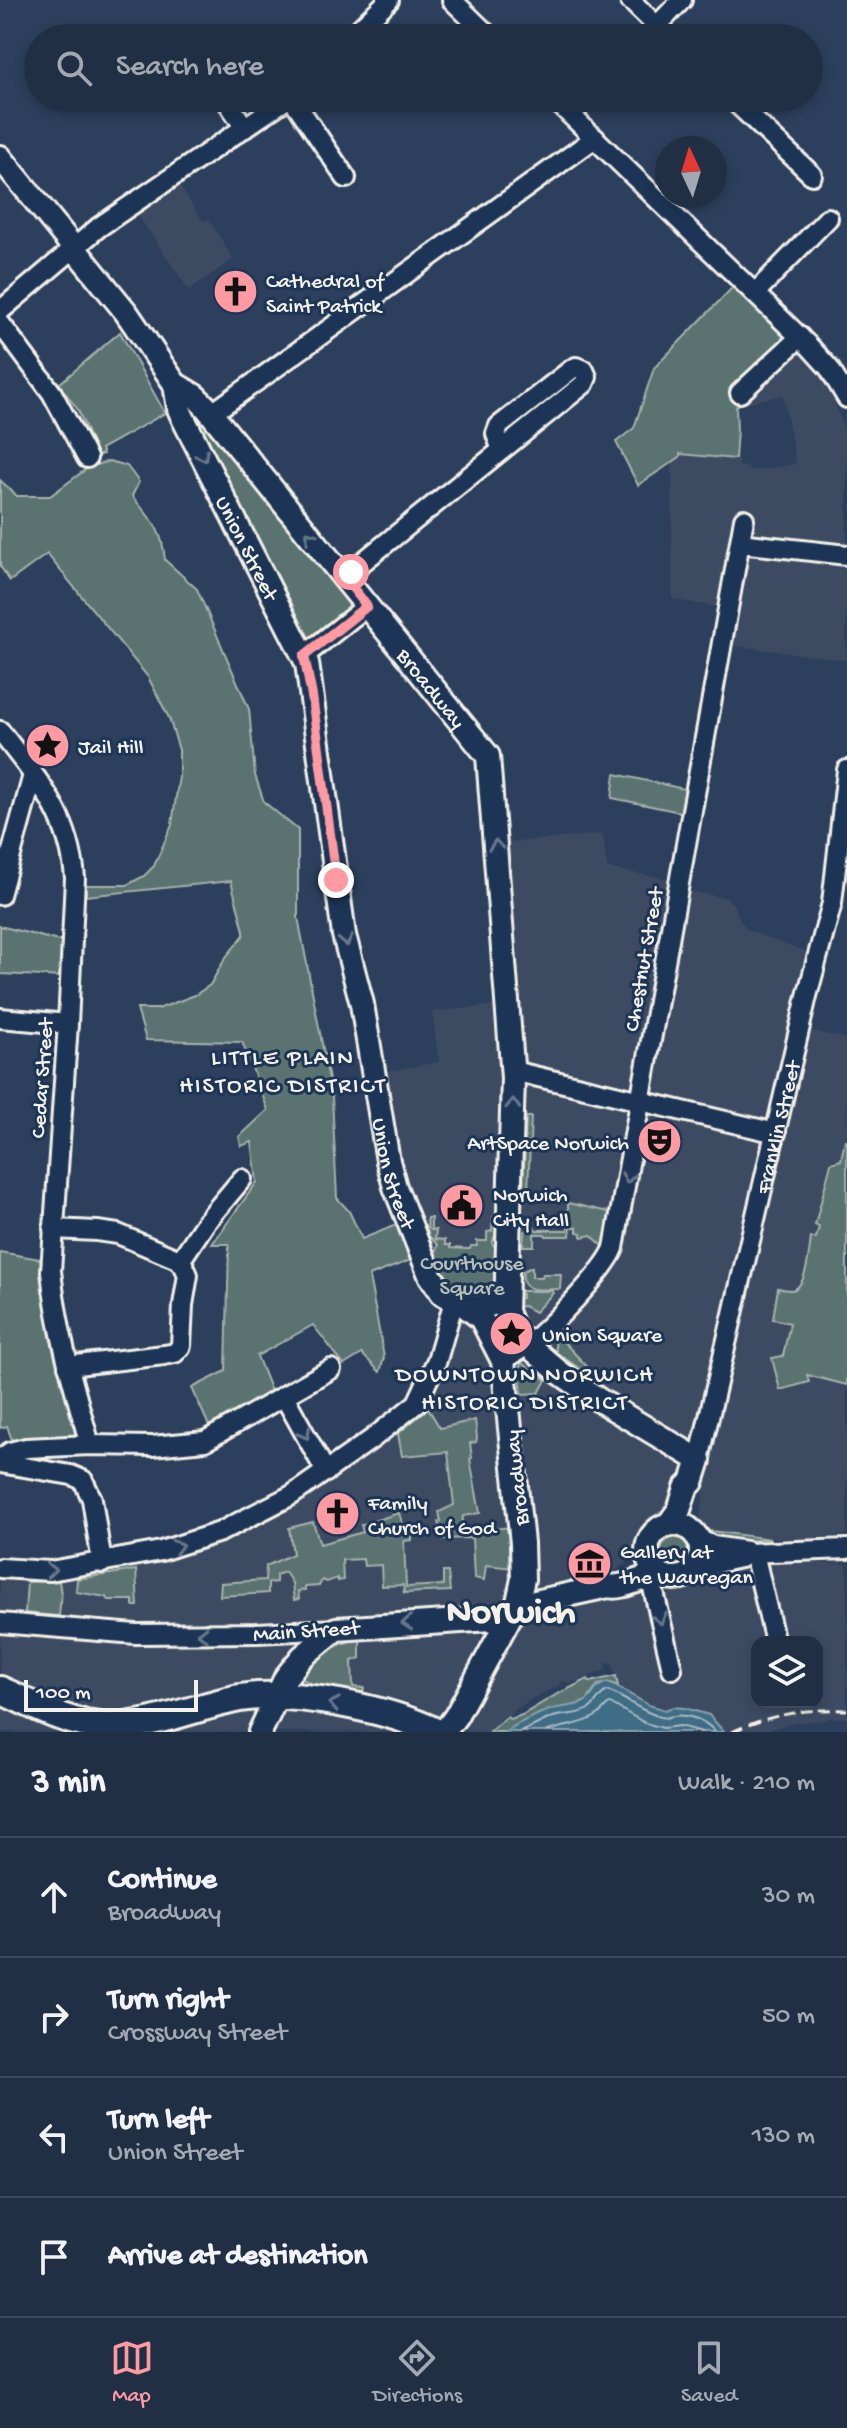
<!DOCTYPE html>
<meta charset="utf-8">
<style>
body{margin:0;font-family:"Gochi Hand",sans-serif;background:#2d3b50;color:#f1f3f6}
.controls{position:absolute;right:24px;bottom:24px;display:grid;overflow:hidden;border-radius:16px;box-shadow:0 4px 12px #0003}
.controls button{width:72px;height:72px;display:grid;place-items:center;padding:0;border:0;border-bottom:2px solid #3e4a5e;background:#212f45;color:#f1f3f6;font:40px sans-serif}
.compass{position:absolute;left:655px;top:136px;width:72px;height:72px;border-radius:50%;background:#212f45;box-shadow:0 4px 12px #0003;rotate:356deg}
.scale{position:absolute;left:24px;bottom:20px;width:174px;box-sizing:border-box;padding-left:8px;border:4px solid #f4f1e8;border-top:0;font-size:22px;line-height:28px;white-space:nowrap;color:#f4f1e8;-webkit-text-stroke:6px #1d3557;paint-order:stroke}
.stop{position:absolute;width:24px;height:24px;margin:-18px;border:6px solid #ff9aa2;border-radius:50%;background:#fff}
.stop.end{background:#ff9aa2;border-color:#fff;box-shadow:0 2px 8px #0008}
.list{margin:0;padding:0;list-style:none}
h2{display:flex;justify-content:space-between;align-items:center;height:104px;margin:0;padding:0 32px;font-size:34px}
h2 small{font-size:26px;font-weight:400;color:#a2a9b3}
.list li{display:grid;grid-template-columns:52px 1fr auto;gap:24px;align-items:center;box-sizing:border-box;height:120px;padding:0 32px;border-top:2px solid #3e4a5e}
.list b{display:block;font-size:30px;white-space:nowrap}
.list p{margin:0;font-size:26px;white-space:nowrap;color:#a2a9b3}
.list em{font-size:26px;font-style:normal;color:#a2a9b3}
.icon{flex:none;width:44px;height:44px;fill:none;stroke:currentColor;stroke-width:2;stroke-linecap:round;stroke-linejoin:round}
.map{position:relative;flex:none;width:847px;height:1732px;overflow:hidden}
.search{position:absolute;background:#212f45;box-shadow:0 4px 12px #0003;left:24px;right:24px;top:24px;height:88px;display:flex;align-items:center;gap:20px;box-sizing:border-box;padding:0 28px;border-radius:44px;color:#a2a9b3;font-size:30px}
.sheet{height:584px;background:#212f45}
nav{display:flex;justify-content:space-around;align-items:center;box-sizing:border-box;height:112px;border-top:2px solid #3e4a5e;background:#212f45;font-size:22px;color:#a2a9b3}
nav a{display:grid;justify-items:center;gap:4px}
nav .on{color:#ff9aa2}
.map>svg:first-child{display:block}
</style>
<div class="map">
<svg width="847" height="1732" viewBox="0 0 847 1732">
<rect width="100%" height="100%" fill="#2c3f5c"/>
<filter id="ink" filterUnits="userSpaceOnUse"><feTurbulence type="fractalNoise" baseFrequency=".0125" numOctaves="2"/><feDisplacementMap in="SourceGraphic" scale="16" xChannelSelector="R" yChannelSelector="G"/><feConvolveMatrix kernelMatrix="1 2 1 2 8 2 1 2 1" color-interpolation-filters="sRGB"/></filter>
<g filter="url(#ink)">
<!-- built -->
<g fill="#3d4b62">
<polygon points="178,184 203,221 209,219 233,259 189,290 136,212"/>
<polygon points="800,350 829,386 844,429 847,453 847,547 746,535 721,608 672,599 672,462 680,457 680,454 739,460 739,466 748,467 749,471 796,464 783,395 740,404"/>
<polygon points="746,555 847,562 846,660 729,645"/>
<polygon points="603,834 607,868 673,880 635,1091 522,1068 503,843"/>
<polygon points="686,890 726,898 734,905 741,922 749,930 785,945 809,952 768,1121 650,1094"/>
<polygon points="499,1005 504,1071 498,1291 439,1280 401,1176 382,1072 439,1062 432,1012"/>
<polygon points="808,1030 847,1039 847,1140 845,1140 841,1160 847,1214 807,1374 847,1385 847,1534 801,1540 702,1530 699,1526 708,1464"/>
<polygon points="527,1083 632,1105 605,1246 588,1278 529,1332 518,1325 515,1276 523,1086"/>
<polygon points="648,1111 766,1137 705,1401 690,1444 622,1405 592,1380 541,1344 552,1333 560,1329 621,1263"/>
<polygon points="469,1319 493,1355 516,1550 514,1592 500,1609 306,1627 104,1625 0,1616 0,1576 91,1573 159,1559 224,1540 427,1402 457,1323 460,1320"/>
<polygon points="527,1359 685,1462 652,1531 642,1546 630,1560 611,1574 540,1589 531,1584 534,1565 516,1389 512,1368 518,1360"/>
<polygon points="795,1562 847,1564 847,1718 827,1718 826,1720 797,1722 759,1732 724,1732 709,1715 676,1707 665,1710 636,1698 618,1686 612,1662 605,1664 606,1670 570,1684 562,1680 559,1686 537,1696 519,1707 489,1732 467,1732 467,1718 521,1618 647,1589 676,1645 662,1586 748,1566 768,1642 757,1642 757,1702 817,1702 817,1642 781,1642 766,1564"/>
<polygon points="474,1629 481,1637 479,1645 441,1715 434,1715 415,1704 399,1699 334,1694 297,1688 292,1680 334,1643 354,1636"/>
<polygon points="0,1630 308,1638 273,1681 265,1685 118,1715 91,1712 67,1706 0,1677"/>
<polygon points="0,1702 70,1732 0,1732"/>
<polygon points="256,1706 259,1711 256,1722 250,1725 247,1732 140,1732"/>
<polygon points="279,1708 394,1729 401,1732 272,1732"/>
</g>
<!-- green -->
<g fill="#5a736f" stroke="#a7b2ac" stroke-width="2">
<polygon points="735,285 800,350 736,407 737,429 735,459 680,454 680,457 638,485 616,442 634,428 654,368"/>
<polygon points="120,332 165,413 101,449 103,454 97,456 78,410 59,384"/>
<polygon points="209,427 352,603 353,607 309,641 202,431"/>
<path d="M109,461L127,466L139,482L132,496C151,520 162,527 165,560L197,589L249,709L255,775L264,802L298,830V917L332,1096L337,1198L349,1211L362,1239L396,1225L411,1260L369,1276L384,1357L380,1372L362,1354L344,1365L313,1325L257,1356L272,1394L213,1435L192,1388L226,1371L229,1244H212L257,1182L252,1142L241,1146L239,1137L268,1110L242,1042L146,1040L137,1009H158L195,995L210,985L226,957L244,935V931L231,881L86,896V885H127L144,876L154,866L172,825L179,776V750L169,718L148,677L47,554L10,581L0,566V480L17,496H50L89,467Z"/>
<polygon points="615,774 689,790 685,813 612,798"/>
<polygon points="0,926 66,943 64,977 0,974"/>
<polygon points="526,1117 531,1117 528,1192 523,1192"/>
<path d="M845,1140H847V1385L807,1375L809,1382L780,1390L772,1358L783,1356L790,1323L773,1319L778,1288C782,1289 787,1290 791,1290C807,1289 809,1251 811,1238H816L819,1227L815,1225L831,1163L841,1160Z"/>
<polygon points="568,1203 609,1212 610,1221 603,1246 591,1235 582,1237 582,1233 577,1232 577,1227 571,1227 570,1236 546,1236 545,1234 534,1234 534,1246 523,1246 524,1232 534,1227 536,1230 568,1230"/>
<path d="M493,1217H496L495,1235L492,1243L497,1250L495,1289L492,1293C486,1295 479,1298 473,1297C453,1293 426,1267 438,1245L428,1235L427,1218H431V1230H436L435,1239L445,1240V1245H450V1248C457,1248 463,1249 470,1249L471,1246H477V1241H487V1232L492,1231Z"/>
<polygon points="0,1252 40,1259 50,1337 75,1432 73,1437 13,1443 7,1426 0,1428"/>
<path d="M532,1267V1277H542L543,1274H561L560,1289C542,1289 519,1295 523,1271Z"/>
<polygon points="516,1291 552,1291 553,1293 535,1312 524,1306 516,1307 517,1297 522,1298 522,1294 515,1295"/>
<polygon points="559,1337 596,1376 600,1372 605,1377 600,1383 556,1352 555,1341"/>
<polygon points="522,1363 546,1380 539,1393 522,1394 519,1368"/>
<polygon points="428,1408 440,1428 475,1420 477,1438 476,1442 470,1443 472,1458 470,1459 480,1513 463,1516 461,1532 512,1527 513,1568 486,1565 484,1580 474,1578 472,1538 443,1539 438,1522 441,1521 439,1512 454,1505 448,1452 402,1456 398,1434"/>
<polygon points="399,1513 403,1525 412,1525 412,1540 404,1541 406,1587 443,1585 443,1572 448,1572 450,1591 404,1593 403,1585 382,1586 381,1565 364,1566 363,1559 342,1560 343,1580 338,1581 337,1578 327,1582 322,1580 319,1586 305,1587 305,1590 298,1591 299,1599 294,1600 292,1583 285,1572 276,1575 276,1582 268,1583 268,1593 220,1596 221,1583 265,1580 266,1566 293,1554 289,1528 313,1522 320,1544 363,1532 361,1525"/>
<polygon points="699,1526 703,1530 771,1539 740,1541 732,1545 703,1534"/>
<circle cx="675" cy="1552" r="14"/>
<polygon points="136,1570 138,1606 133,1606 133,1600 109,1600 106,1597 76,1592 77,1579"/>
<polygon points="59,1581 61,1594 59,1616 25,1613 27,1582"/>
<path d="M360,1638V1658L352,1661L353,1687L364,1688L363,1692L320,1688L298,1677C318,1655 331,1646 360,1638Z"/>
<polygon points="616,1676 618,1686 611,1683 598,1685 587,1701 570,1707 550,1710 515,1726 508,1732 489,1732 507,1717 510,1719 522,1715 554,1696 588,1679 590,1682"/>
</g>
<!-- water -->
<path fill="#416d86" stroke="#89a2ad" stroke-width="2" d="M608,1682L649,1705L665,1710L673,1707L684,1708L709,1715L724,1732H506C517,1723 539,1713 553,1709C564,1706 573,1707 584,1702C595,1697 592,1686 608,1682Z"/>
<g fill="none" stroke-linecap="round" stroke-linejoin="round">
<!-- shore -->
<g stroke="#acbcc1" stroke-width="2">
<path d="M520,1732C530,1728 540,1723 550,1718C563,1713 577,1716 589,1709C598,1703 598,1694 608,1691C626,1698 641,1712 661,1717C670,1719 665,1717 674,1716C688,1714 706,1720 715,1732"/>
<path d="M546,1732C562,1725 581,1726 596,1716C601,1713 605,1707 610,1703L645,1723L663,1728L680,1726L702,1732"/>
</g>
<defs>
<g id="minor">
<polyline points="452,0 491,38"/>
<polyline points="630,0 669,38"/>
<polyline points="350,38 389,0"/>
<polyline points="645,38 682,0"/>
<polyline points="225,98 245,128"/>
<polyline points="292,98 346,178"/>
<polyline points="553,98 809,346 829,368 847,398"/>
<polyline points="731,98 812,175"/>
<polyline points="571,115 587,98"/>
<polyline points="755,293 828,218"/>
<polyline points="0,311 99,227 288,98"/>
<polyline points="0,323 52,393 87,458"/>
<polyline points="740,393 800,337"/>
<polyline points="211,414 595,138"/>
<polyline points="740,543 847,555"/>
<polyline points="344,577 584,384 587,377 584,370 576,367 572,369 499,426 496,434 502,450"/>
<polyline points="304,656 367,606"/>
<path d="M0,731C38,781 69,812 75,878L68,1024L51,1271C57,1331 74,1387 90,1445"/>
<polyline points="0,895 33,775"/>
<polyline points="0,1018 68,1024"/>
<polyline points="513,1071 776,1133"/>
<polyline points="53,1229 97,1231 118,1234 177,1259 184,1266 188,1275 183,1305 181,1346 175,1353 164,1355 68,1366"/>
<polyline points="180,1261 206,1222 242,1179"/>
<path d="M502,1360C512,1355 521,1350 530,1343C549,1328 606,1270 614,1248L744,519"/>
<polyline points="284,1396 326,1472"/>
<polyline points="0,1459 10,1452 26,1448 90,1445 152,1446 205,1441 331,1369"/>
<path id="s1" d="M699,1460L807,996L832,903L847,770"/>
<polyline points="0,1463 71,1475 83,1480 92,1499 102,1563"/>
<polyline points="698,1539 713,1546 746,1551"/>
<polyline points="754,1553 775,1642"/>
<polyline points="0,1568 50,1571 161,1551 220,1532 292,1495 372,1439 417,1403 437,1360 454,1301"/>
<polyline points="690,1573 717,1563 740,1558 748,1553 847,1549"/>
<polyline points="637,1579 647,1580 653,1588 672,1669"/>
<polyline points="0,1623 136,1634 257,1633 336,1629"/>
</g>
<g id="major">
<path id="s2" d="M0,157L126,312L175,384L195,396L206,407L488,756L513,1078L506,1311L515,1334L559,1372L599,1400L699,1460L692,1482L686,1488L679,1510L668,1525"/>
<path id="s3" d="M175,384L179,409L184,420L307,663L344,935L362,1004L388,1161L395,1187L430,1275L442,1293L464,1305L481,1307L493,1304L506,1294"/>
<circle cx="674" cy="1551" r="27"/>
<path d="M260,1732L286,1677L302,1657L336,1629L492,1619L535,1602L608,1586C624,1590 643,1575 661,1575"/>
<polyline points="444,1732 456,1716 518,1602 523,1579 522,1543 503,1361 481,1318 465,1306"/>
</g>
<path id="highway" d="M0,1690C32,1704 67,1724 103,1726C147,1729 197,1706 240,1698C291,1689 389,1709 436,1732"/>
</defs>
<!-- minor casing -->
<use href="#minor" stroke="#f4f1e8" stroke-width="24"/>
<!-- major casing -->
<use href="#major" stroke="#f4f1e8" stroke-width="28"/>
<!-- highway casing -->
<use href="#highway" stroke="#f4f1e8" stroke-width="32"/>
<!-- minor -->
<use href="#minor" stroke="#1d3557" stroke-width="18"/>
<!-- major -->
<use href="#major" stroke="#1d3557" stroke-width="22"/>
<!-- highway -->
<use href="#highway" stroke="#1d3557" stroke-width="26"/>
<!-- rail -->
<path stroke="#f4f1e8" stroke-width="3" stroke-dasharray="12 6" stroke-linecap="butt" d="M732,1732C768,1715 807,1708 847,1710"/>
</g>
<!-- one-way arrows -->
<defs><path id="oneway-chevron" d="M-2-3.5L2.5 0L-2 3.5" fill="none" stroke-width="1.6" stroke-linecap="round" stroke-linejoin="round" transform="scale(2)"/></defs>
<g stroke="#68778a">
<use href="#oneway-chevron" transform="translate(203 456) rotate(63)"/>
<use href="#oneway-chevron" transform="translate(310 536) rotate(-129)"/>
<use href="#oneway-chevron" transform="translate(496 845) rotate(-94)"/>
<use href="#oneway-chevron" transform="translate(346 941) rotate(78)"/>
<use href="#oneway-chevron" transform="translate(513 1104) rotate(-88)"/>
<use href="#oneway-chevron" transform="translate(628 1178) rotate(100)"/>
<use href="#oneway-chevron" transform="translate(305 1434) rotate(62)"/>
<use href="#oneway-chevron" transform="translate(178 1546) rotate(-16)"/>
<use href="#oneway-chevron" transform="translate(51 1570) rotate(-4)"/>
<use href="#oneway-chevron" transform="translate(660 1619) rotate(77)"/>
<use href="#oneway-chevron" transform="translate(407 1623) rotate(176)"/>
<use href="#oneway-chevron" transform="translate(203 1634) rotate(179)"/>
<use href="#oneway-chevron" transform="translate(334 1704) rotate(-170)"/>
</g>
</g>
<g fill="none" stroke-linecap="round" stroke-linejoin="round" filter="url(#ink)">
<!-- route -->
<polyline stroke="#ff9aa2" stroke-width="10" points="336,880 312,696 304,656 367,606 344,577 351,572"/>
</g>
<!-- icons -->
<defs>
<symbol id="church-disc" viewBox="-11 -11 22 22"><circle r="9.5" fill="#ff9aa2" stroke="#1d3557"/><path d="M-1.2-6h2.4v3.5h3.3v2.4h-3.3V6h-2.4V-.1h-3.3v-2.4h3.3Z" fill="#111"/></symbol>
<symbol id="sight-disc" viewBox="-11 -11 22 22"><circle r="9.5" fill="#ff9aa2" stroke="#1d3557"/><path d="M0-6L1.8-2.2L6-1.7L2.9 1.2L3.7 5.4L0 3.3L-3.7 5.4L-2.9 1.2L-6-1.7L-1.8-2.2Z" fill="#111"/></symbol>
<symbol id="theatre-disc" viewBox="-11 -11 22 22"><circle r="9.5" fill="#ff9aa2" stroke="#1d3557"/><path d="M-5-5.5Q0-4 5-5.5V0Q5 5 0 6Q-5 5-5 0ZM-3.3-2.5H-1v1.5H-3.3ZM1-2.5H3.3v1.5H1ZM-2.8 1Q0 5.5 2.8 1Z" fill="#111"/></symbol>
<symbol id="civic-disc" viewBox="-11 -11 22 22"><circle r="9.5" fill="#ff9aa2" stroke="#1d3557"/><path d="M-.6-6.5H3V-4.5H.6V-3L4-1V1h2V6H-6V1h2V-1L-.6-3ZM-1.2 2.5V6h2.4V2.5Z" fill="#111"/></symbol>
<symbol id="museum-disc" viewBox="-11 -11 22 22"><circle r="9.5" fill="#ff9aa2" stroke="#1d3557"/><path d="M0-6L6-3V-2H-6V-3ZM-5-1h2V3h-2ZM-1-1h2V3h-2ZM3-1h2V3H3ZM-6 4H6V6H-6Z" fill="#111"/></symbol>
</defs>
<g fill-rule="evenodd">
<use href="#church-disc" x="210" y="266" width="51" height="51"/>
<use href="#sight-disc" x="22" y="720" width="51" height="51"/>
<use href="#theatre-disc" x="634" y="1116" width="51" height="51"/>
<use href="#civic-disc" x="436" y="1180" width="51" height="51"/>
<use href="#sight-disc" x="486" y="1308" width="51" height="51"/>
<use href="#church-disc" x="312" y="1488" width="51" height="51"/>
<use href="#museum-disc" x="564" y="1538" width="51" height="51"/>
</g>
<g text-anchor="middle" stroke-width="6" stroke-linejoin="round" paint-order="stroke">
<!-- poi labels -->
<g font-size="22" fill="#f4f1e8" stroke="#1d3557" text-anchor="start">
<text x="266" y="287">Cathedral of<tspan x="266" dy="25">Saint Patrick</tspan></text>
<text x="78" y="753">Jail Hill</text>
<text x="629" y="1149" text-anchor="end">ArtSpace Norwich</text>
<text x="493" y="1201">Norwich<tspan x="493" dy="25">City Hall</tspan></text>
<text x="542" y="1341">Union Square</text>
<text x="368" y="1509">Family<tspan x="368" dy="25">Church of God</tspan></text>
<text x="620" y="1558">Gallery at<tspan x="620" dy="25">the Wauregan</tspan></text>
</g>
<!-- street labels -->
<g font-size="22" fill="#f4f1e8" stroke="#1d3557">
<text dy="8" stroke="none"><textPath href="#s3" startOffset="180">Union Street</textPath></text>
<text dy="8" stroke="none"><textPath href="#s2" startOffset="686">Broadway</textPath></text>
<text transform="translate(642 959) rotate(-80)" y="8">Chestnut Street</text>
<text transform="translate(40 1078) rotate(-86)" y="8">Cedar Street</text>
<text dy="8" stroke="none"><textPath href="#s1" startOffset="342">Franklin Street</textPath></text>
<text dy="8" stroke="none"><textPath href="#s3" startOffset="828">Union Street</textPath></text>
<text transform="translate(515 1478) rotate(-96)" y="8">Broadway</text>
<text transform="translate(306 1629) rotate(-4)" y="8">Main Street</text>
</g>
<!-- park labels -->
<g font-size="22" fill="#b6bfb8" stroke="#1d3557">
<text x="472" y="1269">Courthouse<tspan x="472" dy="25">Square</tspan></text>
</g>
<!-- neighbourhood labels -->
<g font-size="24" letter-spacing="2" fill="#f4f1e8" stroke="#1d3557">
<text x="283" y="1064">LITTLE PLAIN<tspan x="283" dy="28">HISTORIC DISTRICT</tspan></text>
<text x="525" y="1381">DOWNTOWN NORWICH<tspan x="525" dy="28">HISTORIC DISTRICT</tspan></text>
</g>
<!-- town labels -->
<g font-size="38" font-weight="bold" fill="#f4f1e8" stroke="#1d3557">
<text x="511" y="1621">Norwich</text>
</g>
</g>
</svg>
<div class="controls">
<button><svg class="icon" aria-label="layers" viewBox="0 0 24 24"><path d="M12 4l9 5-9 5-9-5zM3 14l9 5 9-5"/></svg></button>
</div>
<svg class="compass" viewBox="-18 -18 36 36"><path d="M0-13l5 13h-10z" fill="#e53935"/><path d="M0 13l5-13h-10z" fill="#a2a9b3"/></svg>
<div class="scale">100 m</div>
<div class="stop" style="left:351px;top:572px"></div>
<div class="stop end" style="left:336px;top:880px"></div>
<div class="search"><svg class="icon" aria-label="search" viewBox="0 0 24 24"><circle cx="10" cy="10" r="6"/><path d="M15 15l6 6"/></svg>Search here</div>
</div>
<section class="sheet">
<h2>3 min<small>Walk · 210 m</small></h2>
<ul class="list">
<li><svg class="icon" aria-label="ahead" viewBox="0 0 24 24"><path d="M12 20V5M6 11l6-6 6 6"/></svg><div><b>Continue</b><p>Broadway</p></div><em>30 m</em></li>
<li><svg class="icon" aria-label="right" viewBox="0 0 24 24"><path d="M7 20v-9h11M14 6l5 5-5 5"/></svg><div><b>Turn right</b><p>Crossway Street</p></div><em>50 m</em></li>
<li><svg class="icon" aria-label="left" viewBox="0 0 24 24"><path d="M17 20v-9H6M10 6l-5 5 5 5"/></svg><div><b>Turn left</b><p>Union Street</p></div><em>130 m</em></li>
<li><svg class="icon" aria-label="arrive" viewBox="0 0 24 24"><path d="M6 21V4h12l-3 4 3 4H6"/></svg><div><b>Arrive at destination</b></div></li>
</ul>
</section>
<nav>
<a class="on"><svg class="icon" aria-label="map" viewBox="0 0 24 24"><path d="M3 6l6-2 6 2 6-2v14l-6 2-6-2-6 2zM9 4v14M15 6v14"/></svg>Map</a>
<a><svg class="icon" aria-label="directions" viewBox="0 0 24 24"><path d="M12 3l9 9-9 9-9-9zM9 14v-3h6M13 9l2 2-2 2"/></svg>Directions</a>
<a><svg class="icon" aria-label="saved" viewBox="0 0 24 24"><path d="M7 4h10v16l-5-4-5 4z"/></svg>Saved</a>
</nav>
